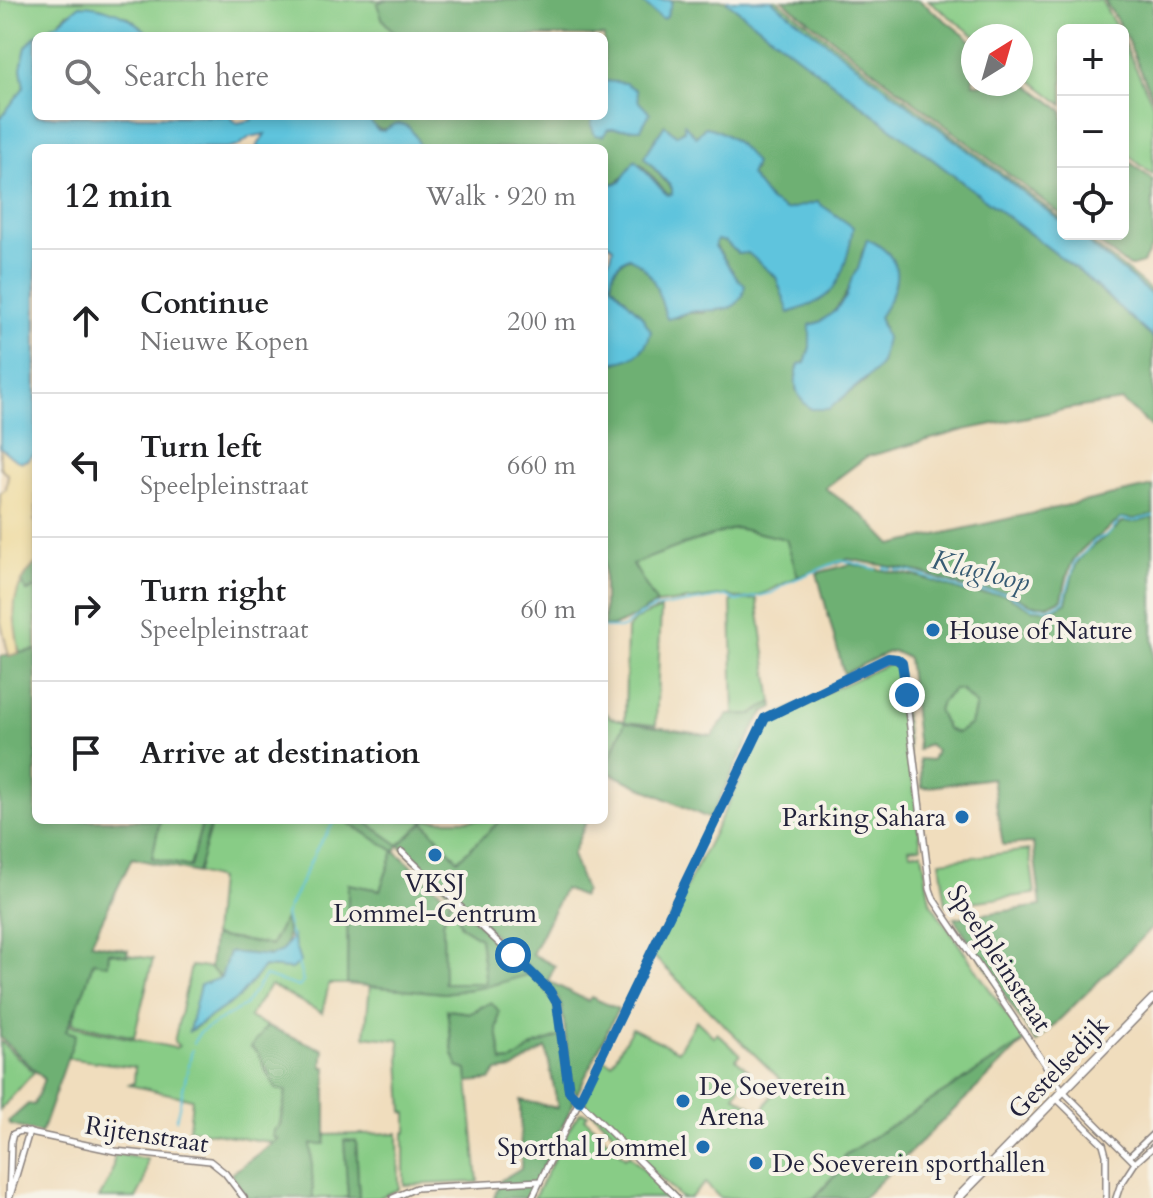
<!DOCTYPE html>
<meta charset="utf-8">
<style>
body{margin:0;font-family:Cardo,serif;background:#f6f6f6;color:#202124}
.controls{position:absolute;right:24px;top:24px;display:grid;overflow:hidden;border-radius:12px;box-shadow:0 4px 12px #0003}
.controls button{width:72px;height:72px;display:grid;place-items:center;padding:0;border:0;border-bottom:2px solid #e0e0e0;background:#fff;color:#202124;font:40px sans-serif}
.compass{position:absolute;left:961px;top:24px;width:72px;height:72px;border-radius:50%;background:#fff;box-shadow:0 4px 12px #0003;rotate:37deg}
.stop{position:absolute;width:24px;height:24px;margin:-18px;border:6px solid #1f6fb2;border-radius:50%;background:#fff}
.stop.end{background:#1f6fb2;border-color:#fff;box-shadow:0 2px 8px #0008}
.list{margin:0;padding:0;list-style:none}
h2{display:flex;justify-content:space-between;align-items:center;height:104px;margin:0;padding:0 32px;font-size:34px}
h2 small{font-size:26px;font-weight:400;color:#757577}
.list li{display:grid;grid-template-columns:52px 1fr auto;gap:24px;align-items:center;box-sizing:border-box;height:144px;padding:0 32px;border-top:2px solid #e0e0e0}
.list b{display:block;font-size:30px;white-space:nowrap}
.list p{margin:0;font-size:26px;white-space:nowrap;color:#757577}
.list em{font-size:26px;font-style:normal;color:#757577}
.icon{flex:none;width:44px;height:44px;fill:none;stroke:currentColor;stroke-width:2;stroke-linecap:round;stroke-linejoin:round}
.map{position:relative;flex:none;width:1153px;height:1198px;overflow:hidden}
.search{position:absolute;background:#fff;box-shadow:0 4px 12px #0003;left:32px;top:32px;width:576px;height:88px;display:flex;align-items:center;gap:20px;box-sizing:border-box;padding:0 28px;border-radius:12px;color:#757577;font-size:30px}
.panel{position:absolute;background:#fff;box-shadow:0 4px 12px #0003;left:32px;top:144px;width:576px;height:680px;border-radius:12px}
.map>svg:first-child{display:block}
</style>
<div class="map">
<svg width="1153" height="1198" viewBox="0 0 1153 1198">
<rect width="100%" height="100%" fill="#f7f3e8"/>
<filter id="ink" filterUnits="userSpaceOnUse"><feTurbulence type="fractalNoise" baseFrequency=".0125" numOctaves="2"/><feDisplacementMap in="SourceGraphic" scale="16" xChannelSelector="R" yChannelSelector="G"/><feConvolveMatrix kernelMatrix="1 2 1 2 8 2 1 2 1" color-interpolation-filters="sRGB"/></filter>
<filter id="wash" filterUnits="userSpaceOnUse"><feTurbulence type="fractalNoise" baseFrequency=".006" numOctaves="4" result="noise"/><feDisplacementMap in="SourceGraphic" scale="32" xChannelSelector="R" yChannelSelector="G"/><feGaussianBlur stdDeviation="1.8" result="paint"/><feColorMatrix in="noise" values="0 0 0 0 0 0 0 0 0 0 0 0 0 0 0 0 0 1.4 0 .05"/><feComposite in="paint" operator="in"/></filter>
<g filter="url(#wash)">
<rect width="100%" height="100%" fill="#f0ddbd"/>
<!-- green -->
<g fill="#88cc86" stroke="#557760" stroke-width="2">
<polygon points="0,0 384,0 377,4 383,20 397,36 152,36 129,18 100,7 68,13 58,23 35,36 21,68 24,87 0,119"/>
<polygon points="771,0 777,0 1063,220 1063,223"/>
<polygon points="928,0 1101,0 1118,30 1063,30 1063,105 1021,72 1021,36 975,36"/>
<polygon points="1123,41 1153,104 1153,175 1123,151"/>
<polygon points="1077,234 1081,234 1153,292 1153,296"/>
<path d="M736,528L787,539L798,577C776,585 752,607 727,595L657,604L632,564L688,543Z"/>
<polygon points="20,579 27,591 36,588 36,650 19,653 12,607"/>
<polygon points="757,599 772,702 753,714 734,715 731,601"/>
<polygon points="661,609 656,725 625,722 608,764 604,761 604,711 611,718 625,721 627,629 636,619"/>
<polygon points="892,662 899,671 921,847 909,848 910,853 922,852 930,902 1025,1041 845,1155 838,1172 814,1198 720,1198 705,1183 690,1198 681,1198 586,1106 584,1097 603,1059 612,1063 632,1028 678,1051 696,1020 714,1037 717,1033 740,1054 736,1059 749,1071 735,1096 762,1112 781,1080 652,955 769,723 779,714"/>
<polygon points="953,690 960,690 976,705 971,724 957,733 947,729 938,710 941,702"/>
<polygon points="160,820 203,820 190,867 152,858"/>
<polygon points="212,820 263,824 265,820 344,820 394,851 380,890 348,884 347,984 329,984 322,1013 270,985 249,1017 267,1026 251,1047 260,1054 266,1073 286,1091 276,1143 189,1129 192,1099 129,1085 134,1083 135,1067 66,1058 76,1034 66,1032 68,1025 175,1048 179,1046 174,1042 191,966 210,968 221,978 200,986 190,1031 238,998 264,967 291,969 291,936 289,937 285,919 271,945 213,936 218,879 197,873"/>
<polygon points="363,820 501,820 458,861 424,823 399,845"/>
<polygon points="1029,850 1035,894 946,905 940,861"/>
<polygon points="450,900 466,912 461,926 480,938 486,983 443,983 443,923"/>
<polygon points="109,952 153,959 134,1037 72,1023 93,962"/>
<path d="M530,974C555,998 556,1002 561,1036L536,1045L513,1061L501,1062L497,1029L499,1023L481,1006L471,1013L447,1010L453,1054L458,1067L467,1070L478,1182L404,1185V1133L407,1132V1113L403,1112L399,1040L365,1036L370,985L444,993L485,987Z"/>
<polygon points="0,1041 34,1072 0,1110"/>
<polygon points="581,1112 588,1114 585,1118 625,1158 629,1155 673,1198 534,1198 573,1122"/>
<polygon points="398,1133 399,1189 378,1198 359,1198 356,1142 345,1141 348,1198 313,1198 311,1144 325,1144 326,1135"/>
<polygon points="115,1154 147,1159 144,1183 136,1198 99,1198 111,1176"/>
</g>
<!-- forest -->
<g fill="#6eb073" stroke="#486957" stroke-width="2" fill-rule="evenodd">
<path d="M384,0H725L1080,272L1153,338V428L1122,401L1067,409L964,430L866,457L825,488L866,518L892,545L1153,486V515L1135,519L1121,518C1107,533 1083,543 1073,561C1067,572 1065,587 1062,599L1050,605H1032L1007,592L966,588L919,572L848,559L798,577L786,539L736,528L688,543L633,564L657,604C638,613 625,626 604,627V363H617L646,325L641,315L611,284C612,270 617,263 630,257C650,269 661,288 664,311L676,318L687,313H704L737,278L715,245L717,240L726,241L738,254L748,252L776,277L790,313L829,294L818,202L786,210L770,201L750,175L754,169C747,148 727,131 705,127L696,138L684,129L676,135L665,125L644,157L672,189V194L668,195L641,164C625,170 626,179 613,184L604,179V148H419C419,137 410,129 401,124C378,133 380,132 361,116H604V36H397L383,20L377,4ZM867,240L889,254L879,317L883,327L882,356L866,380L829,408L796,390V374L799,364L805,363L810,347V325C838,320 847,290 858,270C861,264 860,256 863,251C864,247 867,244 867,240Z"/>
<polygon points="782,0 919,0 973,42 973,84 1021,84 1021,79 1063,111 1063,216"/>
<polygon points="1104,0 1153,0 1153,98 1123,30"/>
<polygon points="1123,157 1153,180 1153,245 1143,263 1129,267 1087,234 1123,234"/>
<path d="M1153,517V927L1036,1043L954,918L1041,906L1033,843L1003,845L992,778L922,788L919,759L932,760L936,751L929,744L918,750L908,658L893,651L886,653L844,674L817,573L851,564L920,577L968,593L1004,594L1032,609L1052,610L1066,602C1069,591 1071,576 1076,565C1086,546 1109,537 1122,522H1134ZM953,690H961L976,705L971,724L957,733L947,729L938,710L941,702Z"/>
<polygon points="36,563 36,588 27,591 20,579"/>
<polygon points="36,650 36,820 160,820 152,858 190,867 203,820 212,820 197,873 132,858 91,943 128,950 127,956 109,952 108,965 93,962 85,988 66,1031 76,1034 41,1133 10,1125 8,1122 28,1104 34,1105 44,1079 0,1037 0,656"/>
<polygon points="772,702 774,707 765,712 757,722 710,819 605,771 625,722 712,736 728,715 753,714"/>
<polygon points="344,820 363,820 399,845 424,822 458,860 501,820 587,820 572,855 585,891 582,897 564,889 532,954 555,966 548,981 588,1001 591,997 618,1009 577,1094 572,1087 562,1008 554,991 399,845 395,851 450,900 443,923 444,983 486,983 480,938 461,926 458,918 466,912 530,974 485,987 444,993 347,984 348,884 380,890 394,851"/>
<path d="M285,918C295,967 265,955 229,952L221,978L210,968L213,936L271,945Z"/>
<polygon points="491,1002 499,1011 497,1029 502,1062 513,1061 536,1045 561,1036 567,1088 574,1102 528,1198 494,1198 500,1181 521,1168 520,1100 558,1108 546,1048 513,1069 497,1071 490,1080 468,1082 467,1070 458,1067 453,1053 447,1010 471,1013"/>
<path d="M267,1026L324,1050L322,1067H326V1135L325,1144H311L313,1198H248L231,1174L278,1139L273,1137L274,1130L281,1125L286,1091L276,1089C267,1075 264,1056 251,1047Z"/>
<polygon points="1025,1041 863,1198 814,1198 838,1173 845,1155"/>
<polygon points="344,1140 356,1141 359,1198 343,1198 348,1197"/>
</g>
<!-- sand -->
<path fill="#eeda9e" stroke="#887e6c" stroke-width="2" d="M0,447L14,459L33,456L36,452V518L34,520L36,523V563C7,593 14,614 19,653L9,656L0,619V493L6,489L8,475L0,467Z"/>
<!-- water -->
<g fill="#5fc4dd" stroke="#40738c" stroke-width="2">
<polygon points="639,0 669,0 672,2 666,18 662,19"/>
<polygon points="728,0 771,0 1063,223 1063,234 1077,234 1153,296 1153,338 1080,272 727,2"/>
<path d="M80,5C107,5 132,18 152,36H36V116H229L237,123L252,120L253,116H361L369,119L377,130L383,131C387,129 391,125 396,124C409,121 418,138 419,148H256L265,134L250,137L238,146L231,148H36V452C21,470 14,459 0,447V119L24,87L21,68L26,47L35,36L58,23Z"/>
<polygon points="605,81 625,83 636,90 639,102 650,113 641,129 608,129 603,136 595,135 591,125 593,116 604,116"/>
<path d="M684,124L696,137L705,127C725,130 743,146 755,163L750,175L770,201L786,210L817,202L853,227C850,247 843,279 829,293C820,303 802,308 789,313L776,277L748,253L738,254L726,242L717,240L715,246L737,278L745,285C740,320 711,306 686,313C679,315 675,318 667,319C657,292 657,273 629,257C617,263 612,270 611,284L641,315L651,331C646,355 628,363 604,363V264L611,257L613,247L606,242L604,179L612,184L620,182L635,160L664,192L668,195L672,194V188L644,157L665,125L676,135L684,130Z"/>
<path d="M867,239C908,258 900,286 879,317L886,338L881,363L875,371L829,409H811C794,396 793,383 799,364L805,363L810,347V325L820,322L836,310L846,297L852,277L858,269Z"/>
<polygon points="292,936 300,962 291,969 264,967 238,998 189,1031 200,985 221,978 229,952 270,956 282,951"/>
</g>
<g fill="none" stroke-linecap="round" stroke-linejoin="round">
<!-- stream -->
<g stroke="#5fc4dd" stroke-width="2">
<polyline points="884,568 892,569"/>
<polyline points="896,570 911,572 964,590 1006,593 1031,607 1051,608 1064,601 1075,562 1096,540 1109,534 1121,519 1134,521 1153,516"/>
<polyline points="604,628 623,628 638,616 655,608 726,596 737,601 772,593 789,582 842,560 876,569"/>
<polyline points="291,937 285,915 318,846 336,820"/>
<polyline points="193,1043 200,1032 244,1006 265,976 299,987 303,982 298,963"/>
<polyline points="176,1120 192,1050"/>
</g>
</g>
</g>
<g filter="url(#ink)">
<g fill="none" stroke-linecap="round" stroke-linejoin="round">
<defs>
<g id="street">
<polyline points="402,852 549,990 557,1003 569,1091 677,1198"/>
<polyline points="1056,1098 1103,1144 1106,1155 1106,1198"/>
<polyline points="1130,1156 1153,1134"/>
<polyline points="1135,1163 1153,1147"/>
<polyline points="10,1196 29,1132"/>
<polyline points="9,1198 11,1142 13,1134 21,1131 115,1151 210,1161 225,1173 244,1198"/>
<polyline points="393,1198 416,1188 540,1181"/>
<polyline points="532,1198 765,718 892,658 902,663 930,889 934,900 1063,1091 1135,1163 1120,1186 1116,1198"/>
</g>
<polyline id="secondary" points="958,1198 1153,999"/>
</defs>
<!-- street casing -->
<use href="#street" stroke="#89807c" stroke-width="8"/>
<!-- secondary casing -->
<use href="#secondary" stroke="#89807c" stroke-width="11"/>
<!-- street -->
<use href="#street" stroke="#fff" stroke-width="5"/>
<!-- secondary -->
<use href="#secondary" stroke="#fff" stroke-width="8"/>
</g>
</g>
<g fill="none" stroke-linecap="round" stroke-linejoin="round" filter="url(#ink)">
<!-- route -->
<polyline stroke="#1f6fb2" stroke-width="10" points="513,955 549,990 557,1003 569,1091 579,1102 765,718 888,658 897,659 902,663 907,695"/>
</g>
<!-- markers -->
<g fill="#1f6fb2" stroke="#f7f3e8" stroke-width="3">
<circle cx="933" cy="630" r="8"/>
<circle cx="962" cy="817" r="8"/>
<circle cx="435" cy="855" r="8"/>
<circle cx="683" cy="1101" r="8"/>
<circle cx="703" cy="1147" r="8"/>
<circle cx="756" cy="1163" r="8"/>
</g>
<g text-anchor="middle" stroke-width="8" stroke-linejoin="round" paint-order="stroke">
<!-- poi labels -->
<g font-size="26" fill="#22223b" stroke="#f7f3e8" text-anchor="start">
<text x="949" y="639">House of Nature</text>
<text x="946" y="826" text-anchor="end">Parking Sahara</text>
<text x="435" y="892" text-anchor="middle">VKSJ<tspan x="435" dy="30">Lommel-Centrum</tspan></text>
<text x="699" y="1095">De Soeverein<tspan x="699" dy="30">Arena</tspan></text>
<text x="687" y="1156" text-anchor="end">Sporthal Lommel</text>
<text x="772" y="1172">De Soeverein sporthallen</text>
</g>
<!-- street labels -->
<g font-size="26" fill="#22223b" stroke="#f7f3e8">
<text transform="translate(1000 958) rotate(57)" y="9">Speelpleinstraat</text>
<text transform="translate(1058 1067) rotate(-46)" y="9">Gestelsedijk</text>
<text transform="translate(147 1134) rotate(9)" y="9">Rijtenstraat</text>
</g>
<!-- water labels -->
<g font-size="28" font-style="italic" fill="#375b74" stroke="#f7f3e8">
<text transform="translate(981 570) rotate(14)" y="10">Klagloop</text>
</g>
</g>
</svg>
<div class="controls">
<button>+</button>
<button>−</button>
<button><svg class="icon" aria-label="locate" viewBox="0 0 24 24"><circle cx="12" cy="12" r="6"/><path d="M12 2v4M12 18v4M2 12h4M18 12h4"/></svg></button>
</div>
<svg class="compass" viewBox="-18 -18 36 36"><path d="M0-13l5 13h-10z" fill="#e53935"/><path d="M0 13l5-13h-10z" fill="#757577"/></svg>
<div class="stop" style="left:513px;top:955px"></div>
<div class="stop end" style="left:907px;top:695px"></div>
<div class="search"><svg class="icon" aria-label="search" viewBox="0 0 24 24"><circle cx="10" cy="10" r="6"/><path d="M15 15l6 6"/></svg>Search here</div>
<section class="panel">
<h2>12 min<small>Walk · 920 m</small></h2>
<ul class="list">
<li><svg class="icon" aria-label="ahead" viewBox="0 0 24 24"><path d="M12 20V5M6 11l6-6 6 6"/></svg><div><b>Continue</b><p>Nieuwe Kopen</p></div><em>200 m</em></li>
<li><svg class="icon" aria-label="left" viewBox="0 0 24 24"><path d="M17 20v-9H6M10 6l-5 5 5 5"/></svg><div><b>Turn left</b><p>Speelpleinstraat</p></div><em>660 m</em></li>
<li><svg class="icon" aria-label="right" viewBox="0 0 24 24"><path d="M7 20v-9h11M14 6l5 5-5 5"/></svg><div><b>Turn right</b><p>Speelpleinstraat</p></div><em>60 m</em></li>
<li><svg class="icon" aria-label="arrive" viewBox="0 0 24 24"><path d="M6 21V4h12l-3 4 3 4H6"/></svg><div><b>Arrive at destination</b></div></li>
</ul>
</section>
</div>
